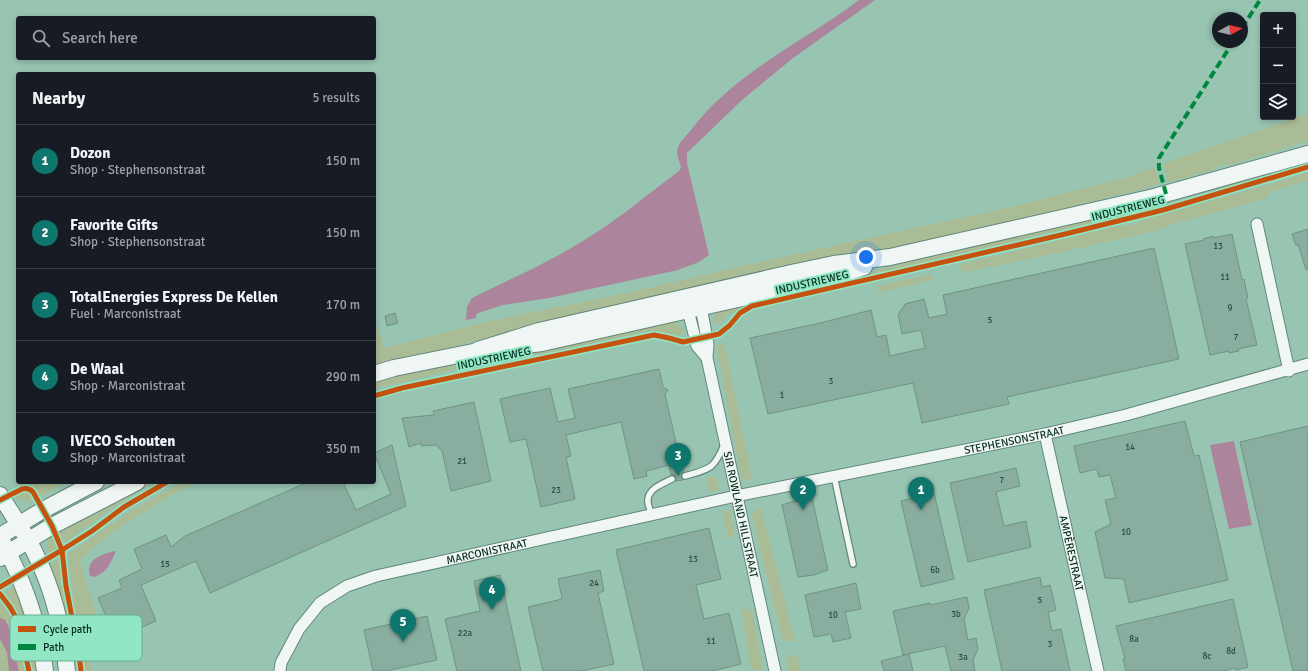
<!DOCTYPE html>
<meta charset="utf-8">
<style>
body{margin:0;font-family:Signika,sans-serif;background:#20242c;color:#f1f3f6}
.controls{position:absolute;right:12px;top:12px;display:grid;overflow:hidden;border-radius:4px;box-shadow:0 2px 6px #0003}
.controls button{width:36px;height:36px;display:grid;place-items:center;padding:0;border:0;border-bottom:1px solid #363941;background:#171b24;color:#f1f3f6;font:20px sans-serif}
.compass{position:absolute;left:1212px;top:12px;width:36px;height:36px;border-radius:50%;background:#171b24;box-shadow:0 2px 6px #0003;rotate:82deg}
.you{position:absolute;left:866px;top:257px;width:14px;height:14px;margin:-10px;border:3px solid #fff;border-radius:50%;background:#1a73e8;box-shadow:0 0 0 6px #1a73e833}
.badge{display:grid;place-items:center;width:26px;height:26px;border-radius:50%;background:#0f766e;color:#fff;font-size:13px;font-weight:700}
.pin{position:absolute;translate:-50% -33px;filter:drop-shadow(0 1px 2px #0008)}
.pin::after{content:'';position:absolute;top:21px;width:14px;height:12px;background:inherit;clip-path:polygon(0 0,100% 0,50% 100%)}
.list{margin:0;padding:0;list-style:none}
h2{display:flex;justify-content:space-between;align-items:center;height:52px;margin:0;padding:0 16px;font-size:17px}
h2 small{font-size:13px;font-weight:400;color:#9ea1a6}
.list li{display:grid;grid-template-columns:26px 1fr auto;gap:12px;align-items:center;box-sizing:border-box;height:72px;padding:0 16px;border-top:1px solid #363941}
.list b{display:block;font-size:15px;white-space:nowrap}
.list p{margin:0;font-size:13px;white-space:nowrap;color:#9ea1a6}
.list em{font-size:13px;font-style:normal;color:#9ea1a6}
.icon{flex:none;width:22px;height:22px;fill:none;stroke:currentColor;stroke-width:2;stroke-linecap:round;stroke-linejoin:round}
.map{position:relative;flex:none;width:1308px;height:671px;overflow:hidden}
.search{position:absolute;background:#171b24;box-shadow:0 2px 6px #0003;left:16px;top:16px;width:360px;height:44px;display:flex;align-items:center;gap:10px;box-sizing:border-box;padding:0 14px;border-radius:4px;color:#9ea1a6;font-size:15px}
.panel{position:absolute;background:#171b24;box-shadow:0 2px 6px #0003;left:16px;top:72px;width:360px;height:412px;border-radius:4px}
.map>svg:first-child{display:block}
</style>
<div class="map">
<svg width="1308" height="671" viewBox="0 0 1308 671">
<rect width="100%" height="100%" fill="#98c5b2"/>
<!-- green -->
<g fill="#a9bc96">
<polygon points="1308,113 1308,141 1230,165 1225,165 1222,164 1213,170 1169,182 1163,164"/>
<polygon points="1308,159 1308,164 1274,176 1187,196 1167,204 1125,215 754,303 727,315 723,320 715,325 714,316 720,309 771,295 898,265 898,264 1189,191"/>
<polygon points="1155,167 1159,184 1146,188 988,227 559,320 431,352 419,353 374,366 374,320 385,348 481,323 631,292 750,264 1011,207 1127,177"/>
<polygon points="1308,172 1308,180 1269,192 1268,198 1170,225 1155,231 1053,254 962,273 959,265 1118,226 1135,224 1147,219 1268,185"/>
<polygon points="932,274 933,280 878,293 877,286"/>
<path d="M674,321L683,329L684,332V333C675,338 662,331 652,330L543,354L511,358L500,362L474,367L461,368L374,389V383L390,377L443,367L587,334Z"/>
<polygon points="716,344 725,345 752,479 742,480"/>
<polygon points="716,476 720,490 709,492 706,478"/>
<path d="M22,482H69L41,496C32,482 24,485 10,487Z"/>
<polygon points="143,482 154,482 108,511 68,540 64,542 63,541 55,526"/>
<polygon points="182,482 197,482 170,496 131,520 110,534 80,560 100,628 86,632 92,671 85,671 75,610 68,554 129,512"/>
<path d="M26,492L30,493L35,500C24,501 21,503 13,494Z"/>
<polygon points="761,507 795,641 783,641 751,513"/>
<polygon points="721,510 731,511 734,537 728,538"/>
<path d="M53,535C59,548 59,548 47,556C47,547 46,540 53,535Z"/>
<polygon points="60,559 69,615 66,615 51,564"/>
<polygon points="18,585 41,671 33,671 20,618 4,593"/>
<polygon points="0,601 11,617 23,659 25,671 19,671 11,632 0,618"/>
<polygon points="741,608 752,610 763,669 751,670"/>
<polygon points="0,639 7,652 9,671 1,671 0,669"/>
<polygon points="798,656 801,671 789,671 786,657"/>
</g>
<!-- water -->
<g fill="#ac849c">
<path d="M859,0H875L793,58L742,100L687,153V163L709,255L699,262L678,270L549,298L503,305L478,313L476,315V318L466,320L467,307L472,298C510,279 550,262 586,239C619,219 648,194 679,171L681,168C680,161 675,154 678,147C680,141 687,135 691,130C734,73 803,42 859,0Z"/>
<polygon points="1234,441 1252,525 1229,529 1210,445"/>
<path d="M116,551C110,564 108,572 94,577L90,576C85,559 102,554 116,551Z"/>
<polygon points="0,618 5,620 9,627 19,671 9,671 7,652 0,639"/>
</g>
<!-- building -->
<g fill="#89ad9f" stroke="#6f9486">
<polygon points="1308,229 1308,269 1306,270 1298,244 1296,245 1292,234"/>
<polygon points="1232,234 1242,280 1244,279 1246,289 1248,298 1246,299 1257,345 1238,349 1239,351 1229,353 1229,351 1210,355 1185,244 1204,240 1203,239 1213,236 1213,238"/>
<polygon points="1154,248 1179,359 1007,397 1009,404 922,423 913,383 768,414 750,338 820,323 871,310 877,337 886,335 890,356 925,348 921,330 902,334 898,315 905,304 924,299 929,318 947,314 943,295"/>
<polygon points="395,313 398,323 387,326 385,316"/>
<polygon points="659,369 663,387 668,390 665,394 682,469 683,468 684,472 681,475 683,480 675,481 676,478 674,475 671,475 669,465 646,471 647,476 634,479 621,422 566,435 571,456 566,457 575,499 541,507 526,439 510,442 500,399 550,388 558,422 575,418 568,389"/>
<polygon points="474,402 491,481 451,491 442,451 436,445 421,446 421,443 409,447 402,418 434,415 433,411"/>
<polygon points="1185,421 1194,456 1199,455 1228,580 1129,603 1124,579 1105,578 1095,532 1111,524 1105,500 1116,498 1110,475 1099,477 1097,469 1080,473 1074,446"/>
<polygon points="1308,426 1308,671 1293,671 1240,442"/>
<polygon points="392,445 406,506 210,593 196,561 141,585 156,621 116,639 98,598 122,588 119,580 142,569 134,549 166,535 171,547 185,536 308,482 343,482 356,510 391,494 374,453"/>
<polygon points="1016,468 1020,486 996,492 1004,526 1026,521 1031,547 968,562 950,483"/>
<polygon points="934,493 954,579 921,587 901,501"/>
<polygon points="805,498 812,498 828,570 814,575 798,577 782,505 797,500"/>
<polygon points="709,528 721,579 696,585 704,619 729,613 741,664 712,671 644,671 616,550"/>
<polygon points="600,570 604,591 598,593 614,664 581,671 543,671 528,607 562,599 558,579"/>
<polygon points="500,575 521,671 457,671 445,619 480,611 474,581"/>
<polygon points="1040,577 1042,587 1050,585 1056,610 1048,612 1052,631 1061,629 1070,671 1002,671 984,590"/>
<polygon points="856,583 861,609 845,612 851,638 833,642 831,634 814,637 805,595"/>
<polygon points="967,597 969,608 964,619 968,640 976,638 978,649 973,660 975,671 951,671 945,646 903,655 893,611 930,603 930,605"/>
<polygon points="1233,599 1248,667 1236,670 1235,668 1224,671 1126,671 1123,659 1125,659 1116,626"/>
<polygon points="427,616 437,660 386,671 373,671 364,630"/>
<polygon points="909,654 913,671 884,671 881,661"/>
</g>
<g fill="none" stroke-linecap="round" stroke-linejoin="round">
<defs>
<g id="lane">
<path d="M685,476C710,469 714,469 724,445"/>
<polyline points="834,476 853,564"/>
<path d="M652,514C650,510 647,504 648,499C649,488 664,483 672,479"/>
</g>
<g id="street">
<polyline points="1257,224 1289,371"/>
<path id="s1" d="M707,358L697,346L688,310L693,296L701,307L708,344L707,358L775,671"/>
<path id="s2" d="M1045,434L1098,671"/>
<path id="s3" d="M280,671L281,663L299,629L320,603L347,586L376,576L736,496L1045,434L1126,415L1308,364"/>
</g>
<g id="secondary">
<polyline points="517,346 542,343 835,277 864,267"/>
<polyline points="478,350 539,331 796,272 834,264 890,257 1154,197 1308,154"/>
<polyline points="374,374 394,368 488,349"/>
<path d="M0,495C12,514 25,533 35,553C53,589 63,631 67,671"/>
<polyline points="0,536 43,510 96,482"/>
<path d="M0,537C23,579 39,623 45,671"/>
<polyline points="0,558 52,526 137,482"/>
</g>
</defs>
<!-- lane casing -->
<use href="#lane" stroke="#62887a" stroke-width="8"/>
<!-- street casing -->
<use href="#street" stroke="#62887a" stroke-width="13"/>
<!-- secondary casing -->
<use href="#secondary" stroke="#62887a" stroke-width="18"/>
<!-- lane -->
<use href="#lane" stroke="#f0f6f3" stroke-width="5.5"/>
<!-- street -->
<use href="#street" stroke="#f0f6f3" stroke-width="11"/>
<!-- secondary -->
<use href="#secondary" stroke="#f0f6f3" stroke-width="16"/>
<!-- quiet -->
<g stroke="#00873e" stroke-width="4" stroke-dasharray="8 4" stroke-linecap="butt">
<polyline points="1242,28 1260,0"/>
<polyline points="1166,194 1159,168 1159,158 1233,42"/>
</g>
<defs>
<g id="cycleway">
<polyline points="374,396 402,388 654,335 669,338 683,342 719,334 730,325 740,313 752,306 1061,235 1163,210 1308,167"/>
<path d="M0,500L22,489C26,488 30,489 33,492L52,526L62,550L66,586L79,654L81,671"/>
<polyline points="0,587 62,550 92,531 124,507 167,482"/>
<polyline points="0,594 10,607 18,621 29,671"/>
</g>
</defs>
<!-- cycleway casing -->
<use href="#cycleway" stroke="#91e6c3" stroke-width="8"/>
<!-- cycleway -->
<use href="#cycleway" stroke="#c6520f" stroke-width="5"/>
</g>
<g text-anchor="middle" stroke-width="4" stroke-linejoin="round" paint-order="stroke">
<!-- number labels -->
<g font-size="9" fill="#274c3f">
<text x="1218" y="249">13</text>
<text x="1225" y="280">11</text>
<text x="1230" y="311">9</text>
<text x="990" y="323">5</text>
<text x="1236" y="340">7</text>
<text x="831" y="384">3</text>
<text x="782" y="398">1</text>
<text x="1130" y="450">14</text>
<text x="462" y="464">21</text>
<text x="1002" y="483">7</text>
<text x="556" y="493">23</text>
<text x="1126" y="535">10</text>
<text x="693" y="562">13</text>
<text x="165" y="567">15</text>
<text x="935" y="573">6b</text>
<text x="594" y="586">24</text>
<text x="1040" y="603">5</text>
<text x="956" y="617">3b</text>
<text x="833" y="618">10</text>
<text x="465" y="636">22a</text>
<text x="1134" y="642">8a</text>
<text x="711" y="644">11</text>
<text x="1050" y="647">3</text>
<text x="1231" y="654">8d</text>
<text x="1207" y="659">8c</text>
<text x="963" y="660">3a</text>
</g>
<!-- street labels -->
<g font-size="11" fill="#062c1f" stroke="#91e6c3">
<text transform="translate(1128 208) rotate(-14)" y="4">INDUSTRIEWEG</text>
<text transform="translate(812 282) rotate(-13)" y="4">INDUSTRIEWEG</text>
<text transform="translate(494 358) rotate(-12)" y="4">INDUSTRIEWEG</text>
<text dy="4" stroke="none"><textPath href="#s3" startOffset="795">STEPHENSONSTRAAT</textPath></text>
<text dy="4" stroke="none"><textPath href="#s1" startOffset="293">SIR ROWLAND HILLSTRAAT</textPath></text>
<text dy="4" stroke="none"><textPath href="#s3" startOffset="256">MARCONISTRAAT</textPath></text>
<text dy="4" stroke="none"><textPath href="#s2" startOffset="122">AMPÈRESTRAAT</textPath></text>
</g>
</g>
<!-- legend -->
<rect x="10" y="615" width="132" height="46" rx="6" fill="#91e6c3" stroke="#67ae92" stroke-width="1"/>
<rect x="18" y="626" width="18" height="6" fill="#c6520f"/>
<rect x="18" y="644" width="18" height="6" fill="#00873e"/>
<g font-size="11" fill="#062c1f">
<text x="43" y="633">Cycle path</text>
<text x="43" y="651">Path</text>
</g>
</svg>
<div class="controls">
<button>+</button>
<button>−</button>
<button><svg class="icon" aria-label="layers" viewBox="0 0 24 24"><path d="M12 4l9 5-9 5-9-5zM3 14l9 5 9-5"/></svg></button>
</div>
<svg class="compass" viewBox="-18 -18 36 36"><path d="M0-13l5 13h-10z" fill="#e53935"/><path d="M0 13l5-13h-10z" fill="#9ea1a6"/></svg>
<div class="you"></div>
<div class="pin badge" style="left:921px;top:510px">1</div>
<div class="pin badge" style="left:803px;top:510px">2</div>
<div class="pin badge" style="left:678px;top:476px">3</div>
<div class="pin badge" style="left:492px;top:610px">4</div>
<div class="pin badge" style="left:403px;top:642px">5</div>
<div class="search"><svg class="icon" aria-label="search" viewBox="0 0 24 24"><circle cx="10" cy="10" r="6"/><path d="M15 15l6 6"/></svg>Search here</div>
<section class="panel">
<h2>Nearby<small>5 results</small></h2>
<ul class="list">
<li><span class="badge">1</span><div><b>Dozon</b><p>Shop · Stephensonstraat</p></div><em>150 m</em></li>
<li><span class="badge">2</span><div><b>Favorite Gifts</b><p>Shop · Stephensonstraat</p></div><em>150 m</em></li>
<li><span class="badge">3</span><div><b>TotalEnergies Express De Kellen</b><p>Fuel · Marconistraat</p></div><em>170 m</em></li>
<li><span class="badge">4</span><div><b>De Waal</b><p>Shop · Marconistraat</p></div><em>290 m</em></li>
<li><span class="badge">5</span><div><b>IVECO Schouten</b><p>Shop · Marconistraat</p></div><em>350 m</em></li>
</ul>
</section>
</div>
